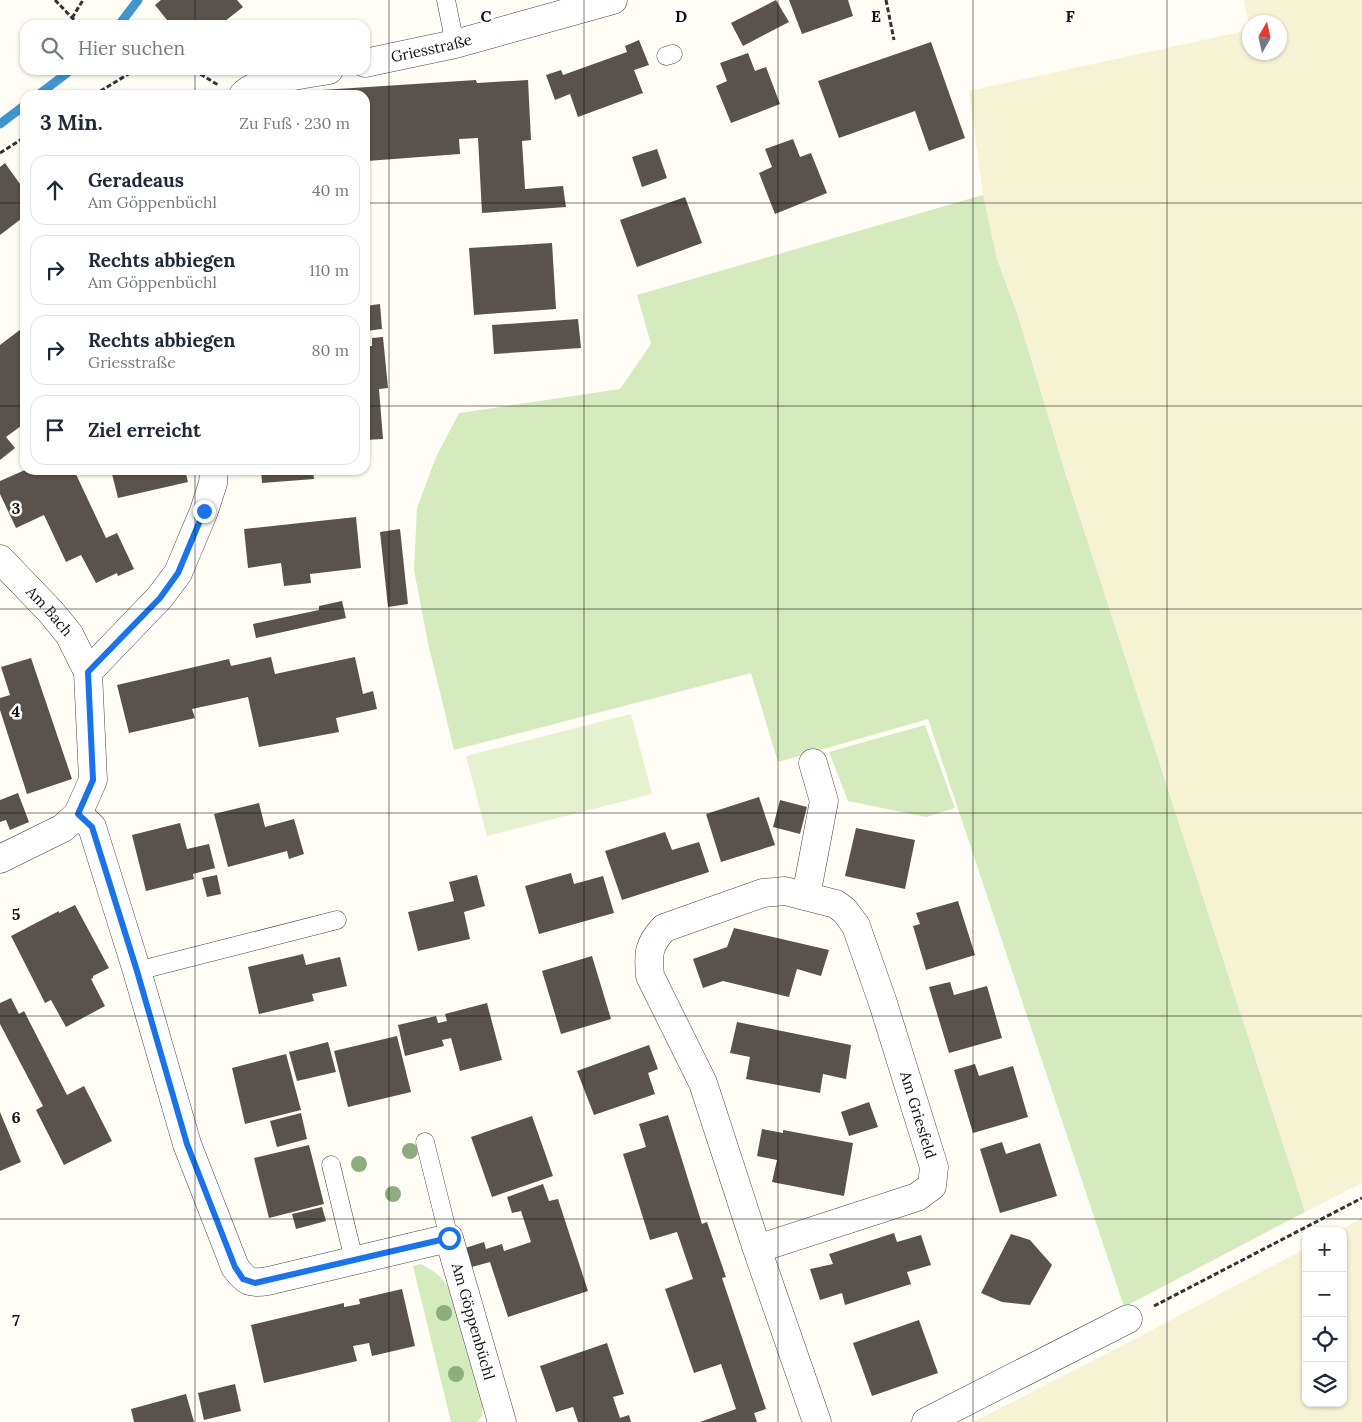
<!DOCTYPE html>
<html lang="de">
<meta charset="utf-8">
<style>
body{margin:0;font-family:Lora,serif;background:#f6f6f7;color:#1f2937}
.controls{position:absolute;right:15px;bottom:15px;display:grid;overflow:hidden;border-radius:10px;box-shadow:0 1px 4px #0004}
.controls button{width:45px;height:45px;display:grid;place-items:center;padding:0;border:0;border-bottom:1px solid #e0e1e3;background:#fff;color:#1f2937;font:25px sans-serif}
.compass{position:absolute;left:1242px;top:15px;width:45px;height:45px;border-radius:50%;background:#fff;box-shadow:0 1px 4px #0004;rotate:9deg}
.stop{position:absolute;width:15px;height:15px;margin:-11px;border:4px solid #1a73e8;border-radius:50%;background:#fff}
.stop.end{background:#1a73e8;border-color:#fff;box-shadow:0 1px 5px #0008}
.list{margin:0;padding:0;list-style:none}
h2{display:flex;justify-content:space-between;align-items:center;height:65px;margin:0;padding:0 20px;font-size:21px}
h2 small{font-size:16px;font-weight:400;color:#747a83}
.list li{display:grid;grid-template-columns:32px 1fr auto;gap:15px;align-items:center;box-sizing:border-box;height:70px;margin:0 10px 10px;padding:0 10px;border:1px solid #e0e1e3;border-radius:15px}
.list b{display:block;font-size:19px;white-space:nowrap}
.list p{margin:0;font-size:16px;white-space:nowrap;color:#747a83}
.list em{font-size:16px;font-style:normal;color:#747a83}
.icon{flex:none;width:28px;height:28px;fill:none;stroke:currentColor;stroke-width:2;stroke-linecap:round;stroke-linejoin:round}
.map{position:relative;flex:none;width:1362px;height:1422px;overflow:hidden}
.search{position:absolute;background:#fff;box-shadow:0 1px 4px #0004;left:20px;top:20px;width:350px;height:55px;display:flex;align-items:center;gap:12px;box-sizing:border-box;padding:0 18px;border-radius:15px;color:#747a83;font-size:19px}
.panel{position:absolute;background:#fff;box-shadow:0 1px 4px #0004;left:20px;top:90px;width:350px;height:385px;border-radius:15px}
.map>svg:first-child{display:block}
</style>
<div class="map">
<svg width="1362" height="1422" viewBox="0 0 1362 1422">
<rect width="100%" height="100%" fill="#fffdf5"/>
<!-- farmland -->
<g fill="#f6f3d4">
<polygon points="1244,0 1362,0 1362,1183 1305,1212 1066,475 1018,316 997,259 983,195 969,91 1249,30 1250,52 1280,52 1280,22 1250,22 1249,25"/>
<polygon points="1362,1218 1362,1422 973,1422 1135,1339 1306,1248 1306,1403 1343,1403 1343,1231 1339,1231"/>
</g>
<!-- green -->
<g fill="#d5ebbd">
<polygon points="983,195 997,259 1018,316 1066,475 1305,1212 1124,1307 928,719 778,762 751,673 454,750 428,643 414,570 417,508 436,457 459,413 620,389 651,344 637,295"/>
<polygon points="925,725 955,808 926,817 848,801 829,752"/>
<path d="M421,1264C434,1271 442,1276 449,1289L483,1400L482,1416L477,1422H451L413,1266Z"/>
</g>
<!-- pitch -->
<polygon fill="#e6f2cf" points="631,714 652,794 487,836 466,756"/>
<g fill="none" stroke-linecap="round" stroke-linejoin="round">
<!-- stream -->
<g stroke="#3f96cf" stroke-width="9">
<polyline points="119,25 138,0"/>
<polyline points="38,95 71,70"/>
<polyline points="0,124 25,105"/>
</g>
</g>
<!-- building -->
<g fill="#5a524d">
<polygon points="161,0 237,0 243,7 220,25 171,25 155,5"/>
<polygon points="776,0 789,22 743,46 731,23"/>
<polygon points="789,0 848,0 853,16 802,34"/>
<polygon points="639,40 649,65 634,70 643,93 578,117 570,94 555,100 546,75 561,70 563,75 627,52 625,46"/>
<polygon points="931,42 965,138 929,151 915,111 839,138 818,81"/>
<polygon points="748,53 755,71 766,67 780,104 731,123 716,86 727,81 720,63"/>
<polygon points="476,80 477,83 528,80 531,140 522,141 525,189 563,186 566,207 482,213 478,138 459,139 460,154 367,161 367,145 365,145 365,95 299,95 299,94 322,92 322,90"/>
<polygon points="793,139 800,157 811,153 827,193 775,214 759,173 772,167 765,149"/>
<polygon points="657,149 667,178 642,187 632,157"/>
<polygon points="5,163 25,191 25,216 0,235 0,167"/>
<polygon points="685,197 702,243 637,267 620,220"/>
<polygon points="552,243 556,309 474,315 469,248"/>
<polygon points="380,304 382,329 366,331 365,306"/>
<polygon points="578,319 581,348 494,354 492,325"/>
<polygon points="25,326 25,423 6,437 15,448 0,460 0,345"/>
<polygon points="383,337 388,388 379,389 383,439 365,440 365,346 372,346 372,338"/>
<polygon points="25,470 74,470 106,538 117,533 134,569 118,576 117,573 96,583 81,555 66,562 44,515 16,528 0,494 0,481"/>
<polygon points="111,470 185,470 188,482 118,498"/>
<polygon points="261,470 313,470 314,479 262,483"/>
<polygon points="356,517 361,568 310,574 311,583 284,586 281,563 248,568 244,529"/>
<polygon points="400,529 408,604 388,607 380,532"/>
<polygon points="342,601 346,618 256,638 253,624 319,610 319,606"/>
<polygon points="271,657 275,674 355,657 363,694 373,691 377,709 336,718 339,732 259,747 248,697 192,709 195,718 129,733 117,685 229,659 231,666"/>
<polygon points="31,658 72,779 27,794 0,710 0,698 10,695 1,667"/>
<polygon points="18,793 29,822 10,830 6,820 0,822 0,800"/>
<polygon points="759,797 775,845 721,862 706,814"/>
<polygon points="780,800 807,807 800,834 773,827"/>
<polygon points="259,803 265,827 294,819 304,854 289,859 287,851 228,867 214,814"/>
<polygon points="180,823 187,849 209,844 215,868 193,874 194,879 146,891 132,835"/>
<polygon points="856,828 915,840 905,889 845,876"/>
<polygon points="665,832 672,850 699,842 709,872 622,900 605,851"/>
<polygon points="571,873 574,884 603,876 614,913 539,934 525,886"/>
<polygon points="217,875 221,894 207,897 202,878"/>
<polygon points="477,875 485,906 464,912 470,939 418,951 408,912 454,901 449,882"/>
<polygon points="958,901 975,955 926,970 913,926 920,924 916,913"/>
<polygon points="75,905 109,968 93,976 93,978 91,979 105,1006 66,1027 51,1000 45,1003 11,936 59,911 59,913"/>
<polygon points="734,928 829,950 821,976 797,969 789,997 723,981 703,988 693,959 727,947"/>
<polygon points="303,954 306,965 340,957 347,986 312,994 314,1001 259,1014 248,967"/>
<polygon points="592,956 611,1019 561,1034 542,971"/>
<polygon points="950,982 954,995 987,986 1002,1038 949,1053 929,987"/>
<polygon points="11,998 19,1014 24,1011 67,1095 84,1086 112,1141 64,1165 36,1110 43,1106 0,1024 0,1003"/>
<polygon points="487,1003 502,1060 460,1071 451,1038 442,1040 444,1046 405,1056 398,1025 436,1016 438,1023 447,1021 445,1014"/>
<polygon points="737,1022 851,1045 846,1079 823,1074 820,1093 746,1079 750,1057 730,1053"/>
<polygon points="397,1036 411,1092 348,1107 334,1051"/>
<polygon points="328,1042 336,1072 297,1081 289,1052"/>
<polygon points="649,1045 658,1069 648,1073 655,1094 594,1115 577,1071"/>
<polygon points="286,1054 301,1110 245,1124 232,1068"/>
<polygon points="975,1064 979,1076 1013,1066 1028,1117 973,1133 954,1070"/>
<polygon points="869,1102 878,1127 849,1136 841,1112"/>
<polygon points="0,1112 21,1162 0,1171"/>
<polygon points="301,1113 307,1139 277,1147 270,1121"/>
<polygon points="668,1115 702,1224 707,1222 726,1277 722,1278 766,1409 754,1413 757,1422 700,1422 736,1409 721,1364 694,1373 665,1289 693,1279 677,1232 650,1240 623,1154 646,1147 639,1124"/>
<polygon points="532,1116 553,1176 492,1197 471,1137"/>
<polygon points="762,1129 783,1133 783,1130 853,1143 844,1196 772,1182 777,1160 757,1156"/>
<polygon points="1002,1142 1006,1154 1040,1143 1057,1196 1000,1213 980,1149"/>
<polygon points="309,1145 324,1204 269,1218 254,1158"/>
<polygon points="543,1184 549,1201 558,1199 588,1291 508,1317 490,1262 468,1268 462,1249 484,1242 486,1249 502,1244 504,1251 531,1242 521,1211 512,1213 507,1197"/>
<polygon points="322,1207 326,1221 296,1229 292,1214"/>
<polygon points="894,1233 897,1242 921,1235 931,1265 907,1272 911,1284 845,1305 842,1293 820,1300 810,1269 833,1264 829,1254"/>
<polygon points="1011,1234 1030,1240 1052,1265 1030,1305 1002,1302 981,1293"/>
<polygon points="402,1289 415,1346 372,1356 369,1343 353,1346 357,1361 264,1383 251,1325 344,1303 344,1307 360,1304 359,1299"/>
<polygon points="919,1320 938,1373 872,1396 853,1343"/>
<polygon points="607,1343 624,1394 613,1397 620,1418 629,1415 631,1422 578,1422 573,1407 556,1412 540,1366"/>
<polygon points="235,1384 241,1411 204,1420 198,1393"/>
<polygon points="186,1394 194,1422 134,1422 131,1409"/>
</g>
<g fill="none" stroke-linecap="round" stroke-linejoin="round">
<defs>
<g id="lane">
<polyline points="446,0 455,44"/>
<polyline points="666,56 673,54"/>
<polyline points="137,971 337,920"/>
<polyline points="425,1142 449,1238"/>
<polyline points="331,1165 354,1260"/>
</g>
<g id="street">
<path id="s1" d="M365,63L455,44L613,0"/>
<path d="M243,95C257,79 307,74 329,70"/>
<path id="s2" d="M0,559L50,611L69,634L88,672"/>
<path id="s3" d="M78,814L92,827L137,971L187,1144L235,1267C246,1282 250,1284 268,1281L449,1238L502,1422"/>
<polyline points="0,859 63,828 78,814 93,780 88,672 160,597 178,573 204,511 213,483 214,470"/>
<polyline points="806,896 824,801 813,763"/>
<path d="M757,1249L917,1197L932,1186L934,1167L883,1003L856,926L845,911L836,904L785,891L763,893L664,928C648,945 648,954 650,976L703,1083L757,1249L817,1422"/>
<polyline points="926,1422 1128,1319"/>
</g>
</defs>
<!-- lane casing -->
<use href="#lane" stroke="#444" stroke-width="19"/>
<!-- street casing -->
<use href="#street" stroke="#444" stroke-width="29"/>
<!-- path -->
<g stroke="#333" stroke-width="3" stroke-dasharray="5 2.5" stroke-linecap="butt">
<polyline points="55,0 79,25"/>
<polyline points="886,0 894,40"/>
<polyline points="72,18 83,0"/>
<polyline points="194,70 218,85"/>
<polyline points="94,95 135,70"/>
<polyline points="0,153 25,137"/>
<polyline points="1154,1306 1362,1198"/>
</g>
<!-- lane -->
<use href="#lane" stroke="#fff" stroke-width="18"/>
<!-- street -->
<use href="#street" stroke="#fff" stroke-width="28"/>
</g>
<!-- trees -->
<g fill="#8dad7f">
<circle cx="410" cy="1151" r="8"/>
<circle cx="359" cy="1164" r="8"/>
<circle cx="393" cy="1194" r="8"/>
<circle cx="444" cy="1313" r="8"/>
<circle cx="456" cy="1374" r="8"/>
</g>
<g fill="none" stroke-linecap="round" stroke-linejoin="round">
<!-- route -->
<polyline stroke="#1a73e8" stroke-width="6" points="204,511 178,573 160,598 88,672 93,780 78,814 92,827 137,971 187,1144 235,1267 243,1279 255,1283 449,1238"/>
</g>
<!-- grid -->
<path fill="none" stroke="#111" stroke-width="1" stroke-opacity="0.55" d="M195,0V25M389,0V1422M584,0V1422M778,0V1422M973,0V1422M1167,0V1422M195,70V95M0,203H25M365,203H1362M0,406H25M365,406H1362M195,470V1422M0,609H1362M0,813H1362M0,1016H1362M0,1219H1362"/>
<g text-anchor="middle" stroke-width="5" stroke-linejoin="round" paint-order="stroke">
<!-- street labels -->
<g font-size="15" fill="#111" stroke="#fff">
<text dy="5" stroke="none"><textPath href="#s1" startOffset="68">Griesstraße</textPath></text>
<text dy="5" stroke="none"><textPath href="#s2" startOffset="72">Am Bach</textPath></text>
<text transform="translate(918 1115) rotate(73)" y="5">Am Griesfeld</text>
<text dy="5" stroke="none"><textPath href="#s3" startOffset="794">Am Göppenbüchl</textPath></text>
</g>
</g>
<g font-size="16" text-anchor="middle" font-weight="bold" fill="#111" stroke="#fff" stroke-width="5" stroke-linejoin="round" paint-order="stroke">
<text x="486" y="22">C</text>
<text x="681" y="22">D</text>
<text x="876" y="22">E</text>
<text x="1070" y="22">F</text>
<text x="16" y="514">3</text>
<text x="16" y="717">4</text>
<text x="16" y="920">5</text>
<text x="16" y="1123">6</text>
<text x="16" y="1326">7</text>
</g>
</svg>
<div class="controls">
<button>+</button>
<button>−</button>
<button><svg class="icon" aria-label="locate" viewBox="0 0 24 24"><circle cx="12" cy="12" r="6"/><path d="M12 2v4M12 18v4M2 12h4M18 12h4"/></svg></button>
<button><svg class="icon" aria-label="layers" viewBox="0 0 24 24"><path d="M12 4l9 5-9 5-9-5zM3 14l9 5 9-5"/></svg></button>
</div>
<svg class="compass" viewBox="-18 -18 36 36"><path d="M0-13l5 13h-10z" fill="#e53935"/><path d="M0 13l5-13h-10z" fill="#747a83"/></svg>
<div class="stop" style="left:449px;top:1238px"></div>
<div class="stop end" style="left:204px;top:511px"></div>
<div class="search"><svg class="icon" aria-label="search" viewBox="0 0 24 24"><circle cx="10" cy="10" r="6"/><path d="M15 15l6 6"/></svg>Hier suchen</div>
<section class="panel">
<h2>3 Min.<small>Zu Fuß · 230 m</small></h2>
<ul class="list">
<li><svg class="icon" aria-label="ahead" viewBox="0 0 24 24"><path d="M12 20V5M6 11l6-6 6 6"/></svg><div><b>Geradeaus</b><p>Am Göppenbüchl</p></div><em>40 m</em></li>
<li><svg class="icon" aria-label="right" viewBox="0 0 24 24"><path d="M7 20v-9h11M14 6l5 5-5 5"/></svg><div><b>Rechts abbiegen</b><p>Am Göppenbüchl</p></div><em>110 m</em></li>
<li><svg class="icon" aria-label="right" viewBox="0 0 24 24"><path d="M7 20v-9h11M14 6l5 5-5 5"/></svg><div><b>Rechts abbiegen</b><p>Griesstraße</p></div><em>80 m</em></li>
<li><svg class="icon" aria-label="arrive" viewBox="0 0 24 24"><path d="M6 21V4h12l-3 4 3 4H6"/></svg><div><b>Ziel erreicht</b></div></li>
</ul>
</section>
</div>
